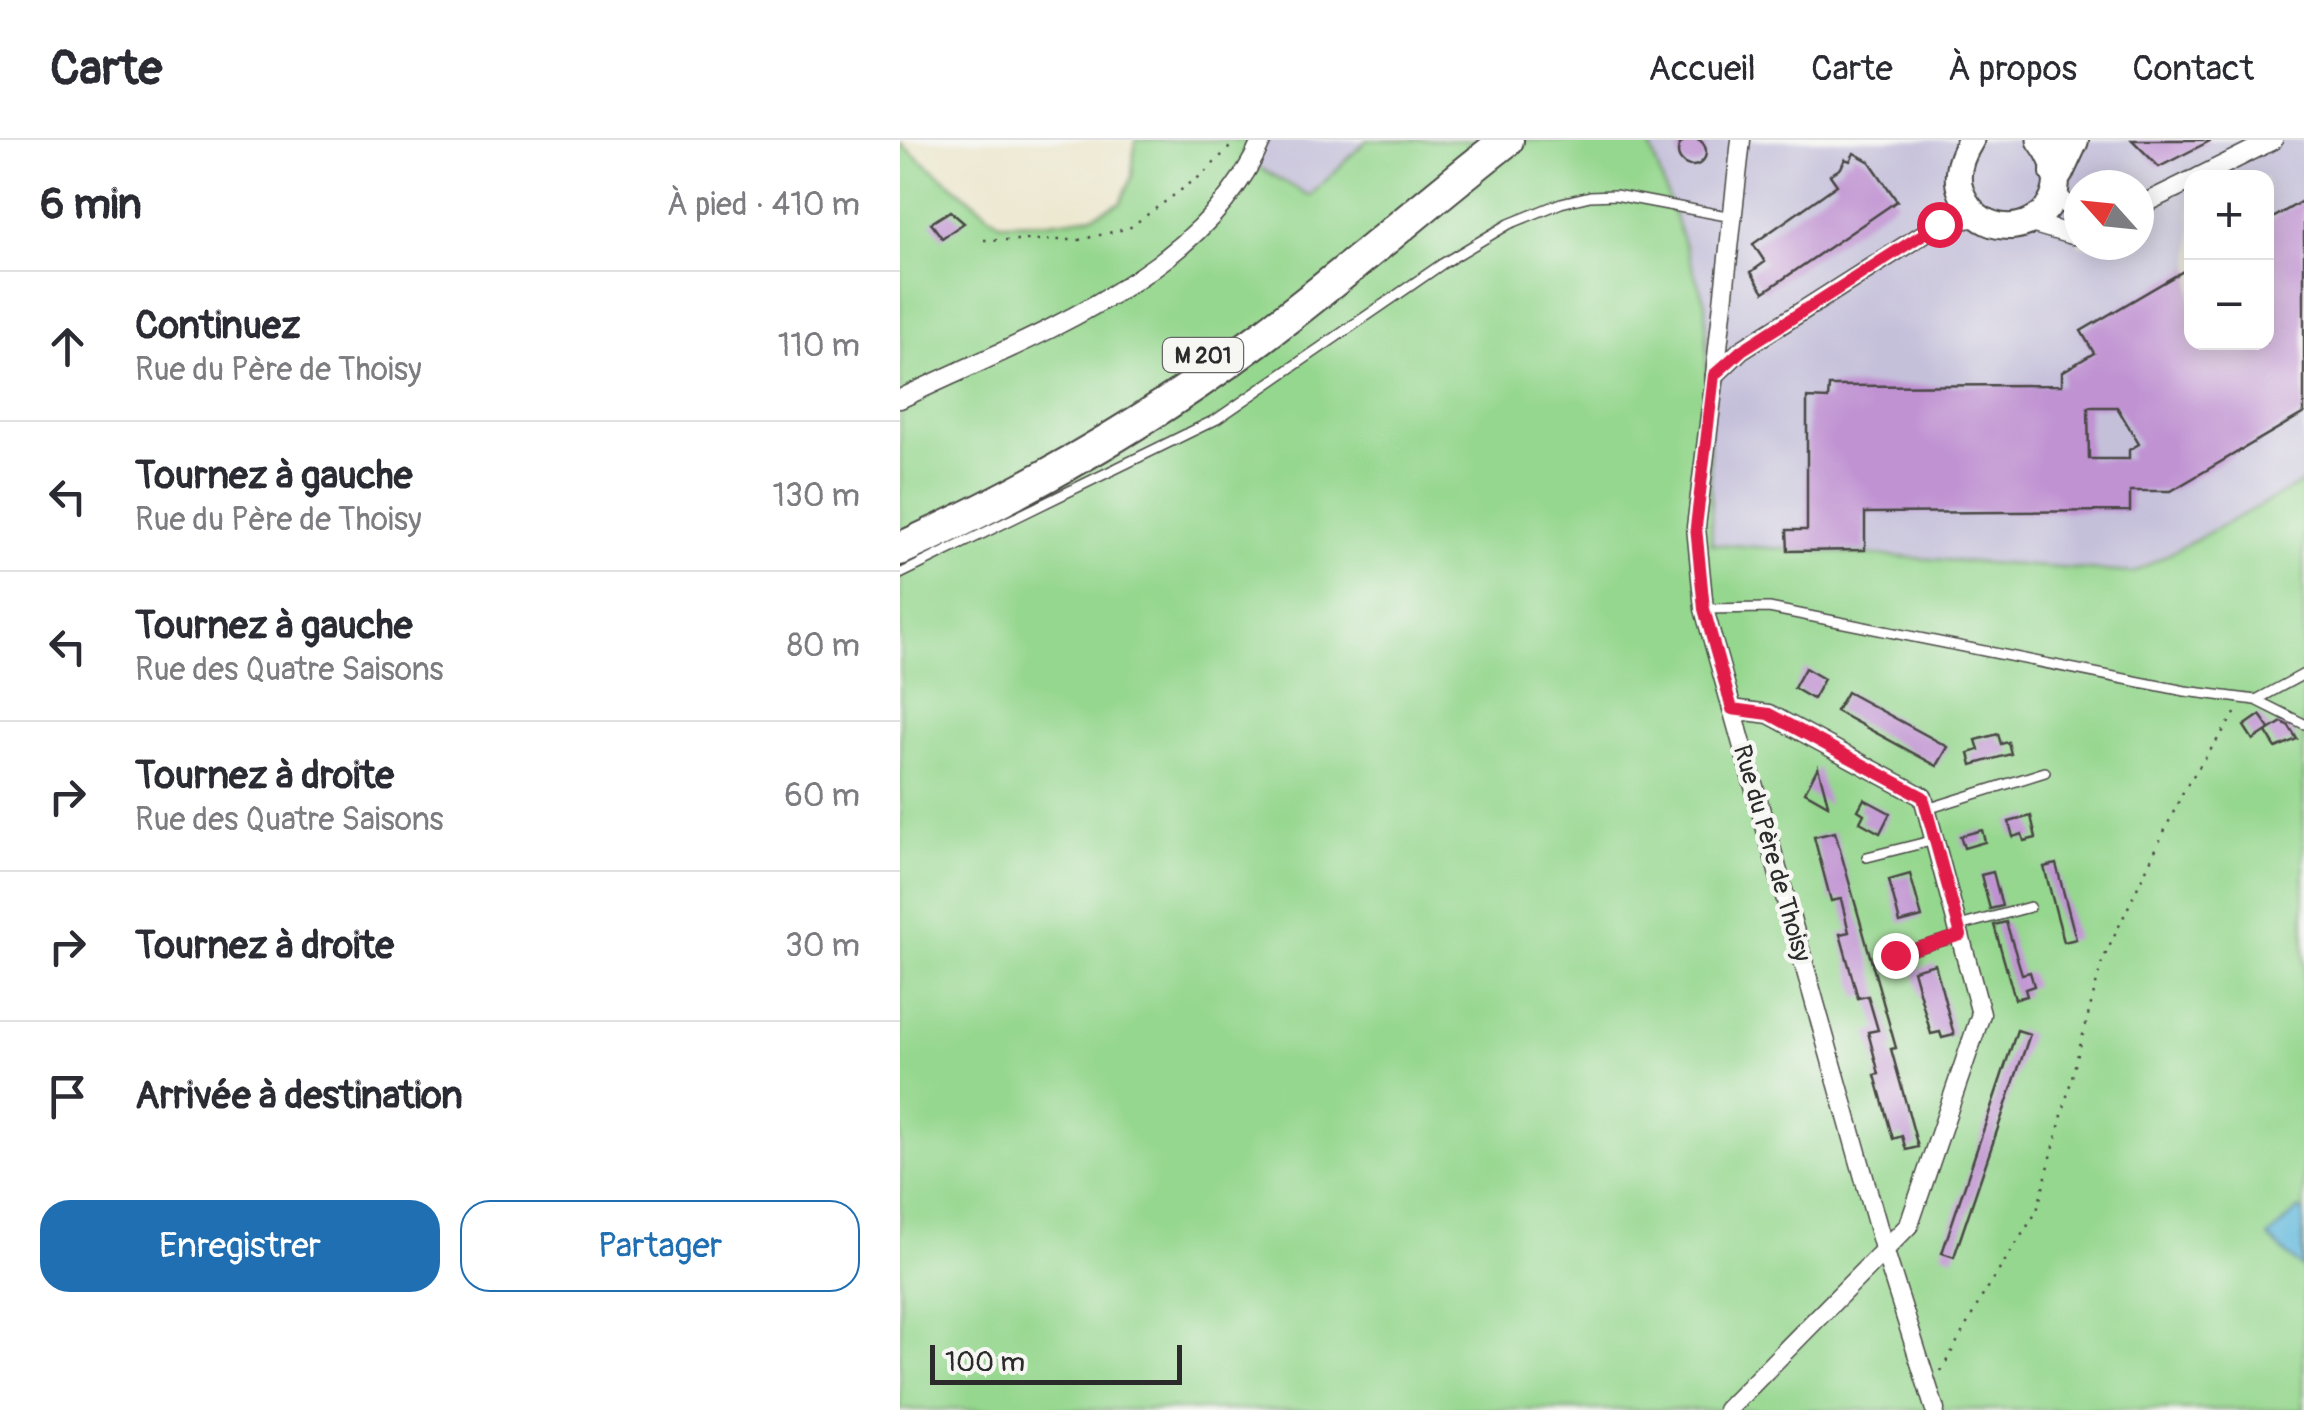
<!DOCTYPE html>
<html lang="fr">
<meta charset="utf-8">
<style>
body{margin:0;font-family:Pangolin,sans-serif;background:#f7f7f7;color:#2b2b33}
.controls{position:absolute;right:30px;top:30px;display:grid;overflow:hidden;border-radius:20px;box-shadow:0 5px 25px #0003}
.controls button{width:90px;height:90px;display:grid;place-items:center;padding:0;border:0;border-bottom:2px solid #e1e1e2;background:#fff;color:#2b2b33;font:50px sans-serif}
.compass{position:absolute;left:1164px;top:30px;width:90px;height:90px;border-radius:50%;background:#fff;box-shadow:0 5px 25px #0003;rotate:297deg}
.scale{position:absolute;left:30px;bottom:25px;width:252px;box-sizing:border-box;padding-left:10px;border:5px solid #2b2b2b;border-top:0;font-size:28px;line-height:35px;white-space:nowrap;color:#2b2b2b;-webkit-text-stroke:8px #f6f6f2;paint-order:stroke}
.stop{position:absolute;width:30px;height:30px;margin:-22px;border:8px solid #e11d48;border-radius:50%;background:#fff}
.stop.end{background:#e11d48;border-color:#fff;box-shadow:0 2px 10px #0008}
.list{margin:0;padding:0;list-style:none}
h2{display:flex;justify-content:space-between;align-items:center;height:130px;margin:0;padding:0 40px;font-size:42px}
h2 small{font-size:32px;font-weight:400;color:#7c7c81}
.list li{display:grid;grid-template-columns:65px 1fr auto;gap:30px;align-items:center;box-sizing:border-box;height:150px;padding:0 40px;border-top:2px solid #e1e1e2}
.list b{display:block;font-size:38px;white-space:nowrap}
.list p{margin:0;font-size:32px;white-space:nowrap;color:#7c7c81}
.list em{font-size:32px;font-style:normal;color:#7c7c81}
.actions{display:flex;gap:20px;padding:30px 40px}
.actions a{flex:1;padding:22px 0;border:2px solid #1f6fb2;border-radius:30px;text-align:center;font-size:35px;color:#1f6fb2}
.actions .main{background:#1f6fb2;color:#fff}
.icon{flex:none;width:55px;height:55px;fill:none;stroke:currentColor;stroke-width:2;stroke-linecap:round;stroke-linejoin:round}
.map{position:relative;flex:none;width:1404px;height:1270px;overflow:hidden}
header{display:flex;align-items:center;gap:60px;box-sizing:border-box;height:140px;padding:0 50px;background:#fff;border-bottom:2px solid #e1e1e2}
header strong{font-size:48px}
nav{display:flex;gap:55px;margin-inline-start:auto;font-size:35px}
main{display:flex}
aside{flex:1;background:#fff}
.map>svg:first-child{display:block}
</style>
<header>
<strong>Carte</strong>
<nav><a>Accueil</a><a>Carte</a><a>À propos</a><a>Contact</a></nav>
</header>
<main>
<aside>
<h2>6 min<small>À pied · 410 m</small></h2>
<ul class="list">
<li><svg class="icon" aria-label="ahead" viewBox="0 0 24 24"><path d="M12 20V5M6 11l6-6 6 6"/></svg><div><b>Continuez</b><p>Rue du Père de Thoisy</p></div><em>110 m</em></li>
<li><svg class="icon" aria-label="left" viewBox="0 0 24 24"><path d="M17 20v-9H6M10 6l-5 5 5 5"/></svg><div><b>Tournez à gauche</b><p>Rue du Père de Thoisy</p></div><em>130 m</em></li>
<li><svg class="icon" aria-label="left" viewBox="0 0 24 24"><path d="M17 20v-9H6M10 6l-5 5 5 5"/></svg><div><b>Tournez à gauche</b><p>Rue des Quatre Saisons</p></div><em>80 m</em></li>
<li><svg class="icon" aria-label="right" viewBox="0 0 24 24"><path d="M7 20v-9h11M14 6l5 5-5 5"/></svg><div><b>Tournez à droite</b><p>Rue des Quatre Saisons</p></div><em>60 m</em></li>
<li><svg class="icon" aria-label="right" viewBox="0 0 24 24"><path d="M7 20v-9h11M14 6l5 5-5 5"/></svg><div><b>Tournez à droite</b></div><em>30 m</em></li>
<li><svg class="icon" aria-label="arrive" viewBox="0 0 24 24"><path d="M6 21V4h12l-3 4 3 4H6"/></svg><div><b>Arrivée à destination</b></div></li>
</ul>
<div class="actions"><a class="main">Enregistrer</a><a>Partager</a></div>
</aside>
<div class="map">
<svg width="1404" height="1270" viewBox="0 0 1404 1270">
<rect width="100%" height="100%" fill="#f6f6f2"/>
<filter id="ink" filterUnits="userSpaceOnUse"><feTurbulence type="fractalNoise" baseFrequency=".01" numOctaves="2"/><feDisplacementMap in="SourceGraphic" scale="20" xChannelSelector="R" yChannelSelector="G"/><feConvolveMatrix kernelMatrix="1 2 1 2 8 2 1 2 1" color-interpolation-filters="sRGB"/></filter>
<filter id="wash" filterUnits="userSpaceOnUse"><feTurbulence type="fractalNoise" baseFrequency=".0048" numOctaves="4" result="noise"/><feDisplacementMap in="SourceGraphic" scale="40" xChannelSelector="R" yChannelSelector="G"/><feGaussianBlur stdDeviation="2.25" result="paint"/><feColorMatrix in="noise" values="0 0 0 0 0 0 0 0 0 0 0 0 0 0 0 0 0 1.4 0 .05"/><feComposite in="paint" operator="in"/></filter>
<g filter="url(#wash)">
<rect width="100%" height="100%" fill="#ede8d0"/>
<!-- industrial -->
<g fill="#c5c0da" fill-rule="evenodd">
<polygon points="349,0 467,0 410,56 342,17"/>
<path d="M748,0H1404V342L1233,433L811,404L805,164ZM1292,38H1366V202H1292ZM1179,45H1239V105H1179Z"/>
</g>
<!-- green -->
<polygon fill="#95d78e" stroke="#60815c" stroke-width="2.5" points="235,0 349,0 342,18 410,56 467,0 748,0 805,163 812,404 1233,433 1404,342 1404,1270 0,1270 0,3 100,83 149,82 192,76 221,62 232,37"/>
<!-- water -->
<polygon fill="#60b8dd" stroke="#467284" stroke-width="2.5" points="1399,1069 1404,1073 1402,1128 1368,1097"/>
<g id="blocks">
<!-- building -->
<g fill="#c092d2" fill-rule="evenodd">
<circle cx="792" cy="12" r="14"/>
<polygon points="1232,0 1312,0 1259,27"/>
<polygon points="954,13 970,22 997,61 864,152 851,132 865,122 853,104 937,45 930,35 941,28 945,19 950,21"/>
<path d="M1404,60V273L1271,351H1230V371L965,373V410L888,411L887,390H907V258L928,259L929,246L1162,245V232L1194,213L1181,191L1292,126V202H1366V82ZM1188,267H1217L1239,304L1229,310V319H1189Z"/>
<polygon points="50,71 64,83 42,98 31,83"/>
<polygon points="905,528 924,539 913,559 894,548"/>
<polygon points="947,552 1048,607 1037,626 936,571"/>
<polygon points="1360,575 1370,589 1353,600 1344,586"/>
<polygon points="1382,582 1389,586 1397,599 1376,608 1366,592"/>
<polygon points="1098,594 1101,604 1108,602 1111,614 1072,625 1069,613 1079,610 1076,600"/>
<polygon points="918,627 928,664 928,665 905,652"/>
<polygon points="964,659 990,673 980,693 960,682 964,674 958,670"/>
<polygon points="1131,676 1136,698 1124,701 1122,694 1113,697 1109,682"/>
<polygon points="1082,690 1085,702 1064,708 1060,696"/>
<polygon points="935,692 996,908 991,909 1018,1007 1006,1010 1002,996 993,999 975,935 979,934 968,892 978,890 968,856 958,858 940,794 949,792 941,759 931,761 914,697"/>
<polygon points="1156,724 1176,799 1164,802 1144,727"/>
<polygon points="1093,732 1102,766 1090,769 1081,735"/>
<polygon points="1010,734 1022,777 1000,783 989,740"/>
<polygon points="1106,782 1122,834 1130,832 1134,846 1125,849 1127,856 1115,859 1094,785"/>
<polygon points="1035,824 1054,895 1042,898 1040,892 1031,894 1013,830"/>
<polygon points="1117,890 1130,894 1054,1117 1042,1113"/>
</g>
</g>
</g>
<g filter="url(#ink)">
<use href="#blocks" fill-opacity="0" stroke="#484744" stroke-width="2.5"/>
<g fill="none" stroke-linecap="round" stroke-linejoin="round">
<defs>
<g id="lane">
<polyline points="0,434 317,279 542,124 609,84 661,63 690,56 715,55 832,77"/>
<polyline points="804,469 869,468 1285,551 1356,560 1404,534"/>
<polyline points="1356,560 1404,584"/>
<polyline points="1027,669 1145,632"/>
<polyline points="967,717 1035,700"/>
<polyline points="1059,786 1130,767"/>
<polyline points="995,815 1061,795"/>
</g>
<g id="street">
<polyline points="1297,38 1373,0"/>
<polyline points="1156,53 1179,78"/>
<polyline points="1239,66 1292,40"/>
<polyline points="1131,83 1172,95 1179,94"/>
<polyline points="815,235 841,0"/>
<path d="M0,259C126,198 303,138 362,0"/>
<polyline points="827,1270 1009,1085 1081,874 1023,657 869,574 832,569"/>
<polyline points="1035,1270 985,1112 804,469 796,387 815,235 841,210 1039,84 1078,77"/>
</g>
<path id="secondary" d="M1071,0C1061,16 1054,34 1061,52C1089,123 1197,74 1140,0"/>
<g id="highway">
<polyline points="1157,32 1172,0"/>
<path d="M0,409C126,352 248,282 359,199C444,136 523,65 607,0"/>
</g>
</defs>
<!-- lane casing -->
<use href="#lane" stroke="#484744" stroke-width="12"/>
<!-- street casing -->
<use href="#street" stroke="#484744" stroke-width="21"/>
<!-- secondary casing -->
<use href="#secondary" stroke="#484744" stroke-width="29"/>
<!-- highway casing -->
<use href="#highway" stroke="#484744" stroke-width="36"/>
<!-- path -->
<g stroke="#484744" stroke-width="2.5" stroke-dasharray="2.5 8" stroke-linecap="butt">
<polyline points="84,100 179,100 229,88 303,34 337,0"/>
<polyline points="1041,1231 1082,1157 1137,1071 1202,822 1285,648 1338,569"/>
</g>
<!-- lane -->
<use href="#lane" stroke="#fff" stroke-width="9"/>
<!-- street -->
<use href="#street" stroke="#fff" stroke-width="18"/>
<!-- secondary -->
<use href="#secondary" stroke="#fff" stroke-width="25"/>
<!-- highway -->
<use href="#highway" stroke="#fff" stroke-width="32"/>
</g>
</g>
<g fill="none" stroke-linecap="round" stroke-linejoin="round" filter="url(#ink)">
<!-- route -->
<polyline stroke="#e11d48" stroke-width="12" points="995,815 1061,795 1023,657 869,574 832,569 804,469 796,387 814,235 842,210 1039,84"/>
</g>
<g text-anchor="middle" stroke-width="9" stroke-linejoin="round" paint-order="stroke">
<!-- shield labels -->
<rect fill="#f6f6f2" stroke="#686867" stroke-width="2.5" x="263" y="198" width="80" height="34" rx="8"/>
<g font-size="22" font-weight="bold" fill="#2b2b2b">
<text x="303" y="223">M 201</text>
</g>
<!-- street labels -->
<g font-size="25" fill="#2b2b2b" stroke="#f6f6f2">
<text transform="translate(873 713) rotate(74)" y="9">Rue du Père de Thoisy</text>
</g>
</g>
</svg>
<div class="controls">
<button>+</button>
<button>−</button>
</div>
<svg class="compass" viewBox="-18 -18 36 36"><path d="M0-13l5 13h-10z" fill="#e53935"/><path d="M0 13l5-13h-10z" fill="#7c7c81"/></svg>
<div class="scale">100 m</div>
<div class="stop" style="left:1039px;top:84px"></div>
<div class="stop end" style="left:995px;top:815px"></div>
</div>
</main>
